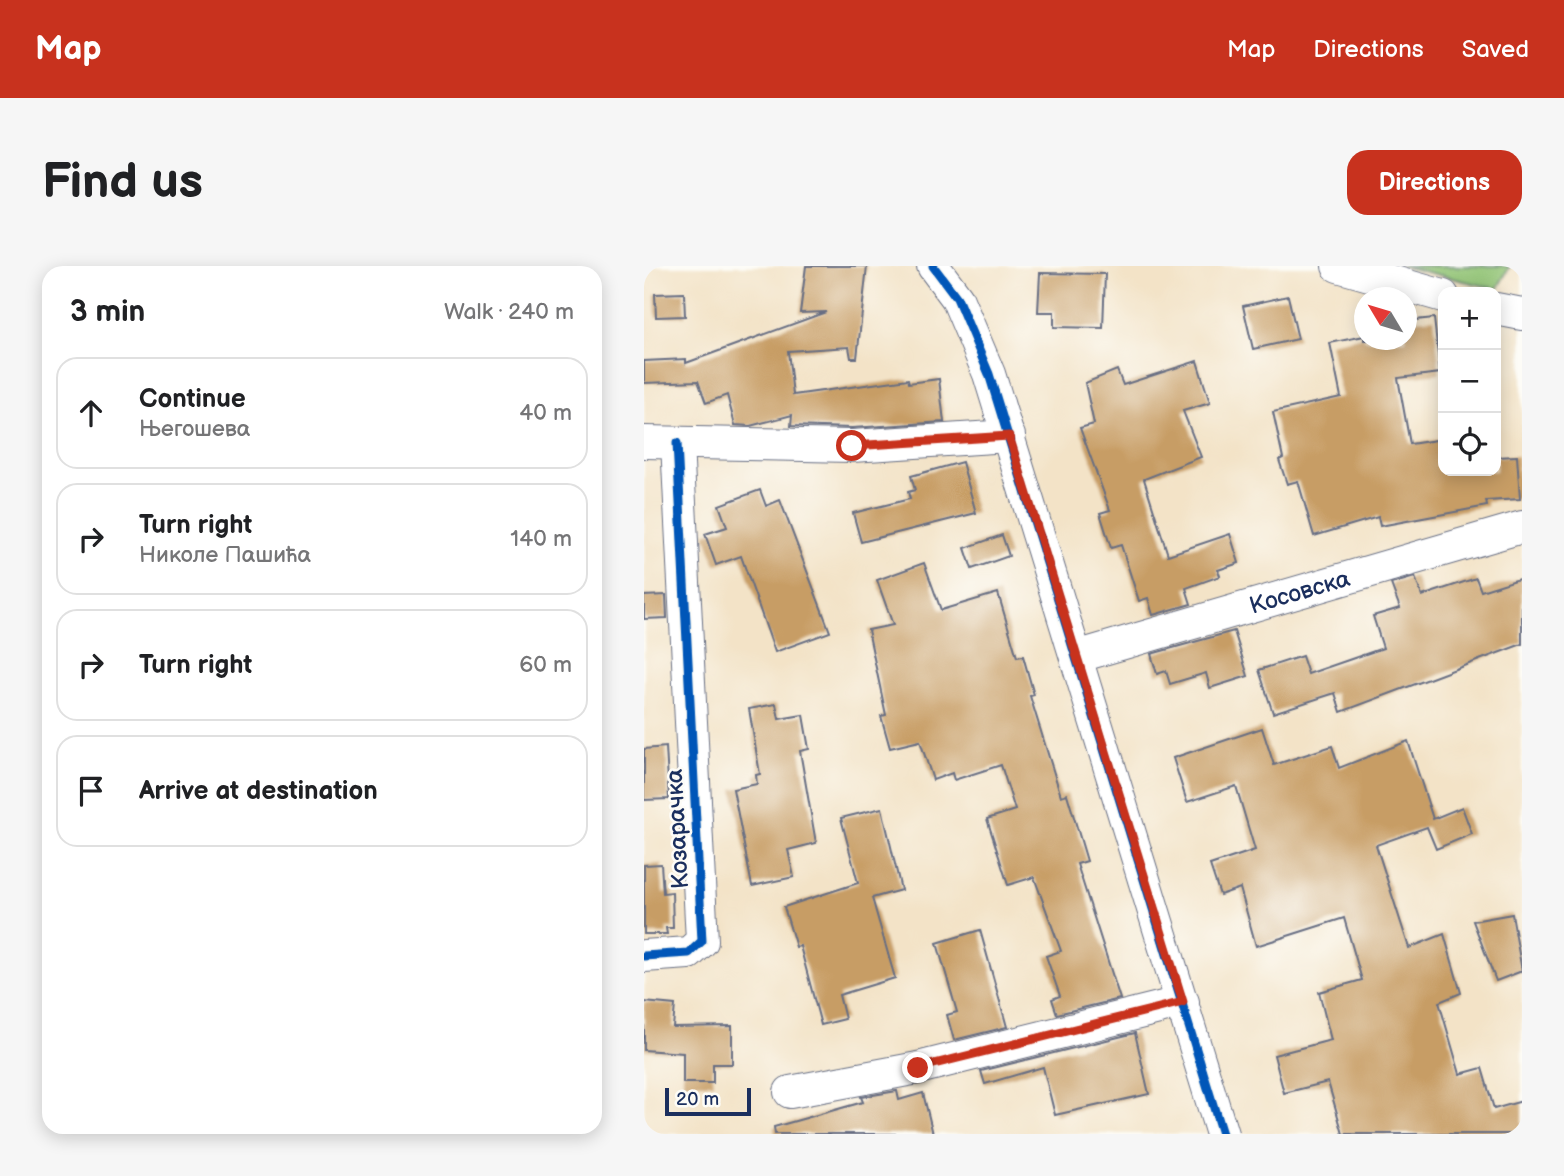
<!DOCTYPE html>
<meta charset="utf-8">
<style>
body{margin:0;font-family:"Balsamiq Sans",sans-serif;background:#f6f6f6;color:#202124}
.controls{position:absolute;right:21px;top:21px;display:grid;overflow:hidden;border-radius:14px;box-shadow:0 4px 18px #0003}
.controls button{width:63px;height:63px;display:grid;place-items:center;padding:0;border:0;border-bottom:2px solid #e0e0e0;background:#fff;color:#202124;font:35px sans-serif}
.compass{position:absolute;left:710px;top:21px;width:63px;height:63px;border-radius:50%;background:#fff;box-shadow:0 4px 18px #0003;rotate:308deg}
.scale{position:absolute;left:21px;bottom:18px;width:86px;box-sizing:border-box;padding-left:7px;border:4px solid #1b2f5e;border-top:0;font-size:19px;line-height:24px;white-space:nowrap;color:#1b2f5e;-webkit-text-stroke:5px #fdfcf7;paint-order:stroke}
.stop{position:absolute;width:21px;height:21px;margin:-16px;border:5px solid #c8321e;border-radius:50%;background:#fff}
.stop.end{background:#c8321e;border-color:#fff;box-shadow:0 2px 7px #0008}
.list{margin:0;padding:0;list-style:none}
h2{display:flex;justify-content:space-between;align-items:center;height:91px;margin:0;padding:0 28px;font-size:30px}
h2 small{font-size:23px;font-weight:400;color:#757577}
.list li{display:grid;grid-template-columns:46px 1fr auto;gap:21px;align-items:center;box-sizing:border-box;height:112px;margin:0 14px 14px;padding:0 14px;border:2px solid #e0e0e0;border-radius:21px}
.list b{display:block;font-size:26px;white-space:nowrap}
.list p{margin:0;font-size:23px;white-space:nowrap;color:#757577}
.list em{font-size:23px;font-style:normal;color:#757577}
.icon{flex:none;width:38px;height:38px;fill:none;stroke:currentColor;stroke-width:2;stroke-linecap:round;stroke-linejoin:round}
.map{position:relative;flex:none;width:878px;height:868px;overflow:hidden;border-radius:21px}
header{display:flex;align-items:center;gap:42px;box-sizing:border-box;height:98px;padding:0 35px;background:#c8321e;color:#fff}
header strong{font-size:33px}
nav{display:flex;gap:38px;margin-inline-start:auto;font-size:24px}
.intro{display:flex;align-items:center;justify-content:space-between;box-sizing:border-box;height:168px;padding:0 42px}
h1{margin:0;font-size:49px}
.button{padding:18px 32px;border-radius:21px;background:#c8321e;color:#fff;font-size:24px;font-weight:700}
main{display:flex;gap:42px;padding:0 42px}
aside{flex:1;background:#fff;border-radius:21px;box-shadow:0 4px 18px #0003}
.map>svg:first-child{display:block}
</style>
<header>
<strong>Map</strong>
<nav><a>Map</a><a>Directions</a><a>Saved</a></nav>
</header>
<div class="intro"><h1>Find us</h1><a class="button">Directions</a></div>
<main>
<aside>
<h2>3 min<small>Walk · 240 m</small></h2>
<ul class="list">
<li><svg class="icon" aria-label="ahead" viewBox="0 0 24 24"><path d="M12 20V5M6 11l6-6 6 6"/></svg><div><b>Continue</b><p>Његошева</p></div><em>40 m</em></li>
<li><svg class="icon" aria-label="right" viewBox="0 0 24 24"><path d="M7 20v-9h11M14 6l5 5-5 5"/></svg><div><b>Turn right</b><p>Николе Пашића</p></div><em>140 m</em></li>
<li><svg class="icon" aria-label="right" viewBox="0 0 24 24"><path d="M7 20v-9h11M14 6l5 5-5 5"/></svg><div><b>Turn right</b></div><em>60 m</em></li>
<li><svg class="icon" aria-label="arrive" viewBox="0 0 24 24"><path d="M6 21V4h12l-3 4 3 4H6"/></svg><div><b>Arrive at destination</b></div></li>
</ul>
</aside>
<div class="map">
<svg width="878" height="868" viewBox="0 0 878 868">
<rect width="100%" height="100%" fill="#fdfcf7"/>
<filter id="ink" filterUnits="userSpaceOnUse"><feTurbulence type="fractalNoise" baseFrequency=".0143" numOctaves="2"/><feDisplacementMap in="SourceGraphic" scale="14" xChannelSelector="R" yChannelSelector="G"/><feConvolveMatrix kernelMatrix="1 2 1 2 8 2 1 2 1" color-interpolation-filters="sRGB"/></filter>
<filter id="wash" filterUnits="userSpaceOnUse"><feTurbulence type="fractalNoise" baseFrequency=".00686" numOctaves="4" result="noise"/><feDisplacementMap in="SourceGraphic" scale="28" xChannelSelector="R" yChannelSelector="G"/><feGaussianBlur stdDeviation="1.57" result="paint"/><feColorMatrix in="noise" values="0 0 0 0 0 0 0 0 0 0 0 0 0 0 0 0 0 1.4 0 .05"/><feComposite in="paint" operator="in"/></filter>
<g filter="url(#wash)">
<rect width="100%" height="100%" fill="#f3e3c7"/>
<!-- green -->
<polygon fill="#90c273" stroke="#567868" stroke-width="2" points="758,0 866,0 853,23"/>
<g id="blocks">
<!-- building -->
<g fill="#c79d65">
<polygon points="162,0 223,0 213,92 207,92 205,81 144,85 149,129 264,113 265,117 295,113 300,156 208,162 147,160 148,149 106,160 91,159 83,129 62,137 54,115 0,117 0,95 42,93 42,97 182,46 156,47"/>
<polygon points="396,7 461,8 459,62 410,61 410,46 394,46"/>
<polygon points="40,27 41,50 12,51 11,28"/>
<polygon points="644,30 654,73 609,83 599,40"/>
<polygon points="790,52 796,107 754,112 766,178 799,173 799,205 852,205 852,191 873,190 876,233 842,235 843,240 736,260 734,251 670,270 654,215 643,218 635,194 639,192 629,146 697,131 686,77 720,70 720,74 762,74 762,55"/>
<polygon points="553,95 566,137 539,145 557,191 500,213 524,289 586,268 595,297 574,304 576,310 542,322 547,338 509,349 504,332 495,335 477,279 467,282 456,247 466,244 436,162 450,158 441,117 473,104 479,119"/>
<polygon points="318,196 332,247 217,276 209,247 266,233 264,226 271,224 267,210"/>
<polygon points="116,224 122,240 136,234 186,366 131,386 97,290 72,299 61,268 83,261 75,239"/>
<polygon points="358,269 365,290 328,303 321,282"/>
<polygon points="280,297 297,344 354,327 373,391 379,390 390,429 386,430 417,530 423,528 443,595 433,598 476,733 413,748 408,733 416,730 402,690 417,685 390,611 364,619 343,553 371,544 357,499 310,514 308,507 289,514 276,475 246,482 237,450 242,449 224,364 249,359 233,314"/>
<polygon points="771,311 778,330 832,312 837,325 878,312 878,378 697,446 691,427 629,447 615,404 658,390 664,408 739,382 729,350 756,342 747,318"/>
<polygon points="22,329 23,352 0,353 0,330"/>
<polygon points="590,365 604,410 566,422 562,407 526,418 522,405 513,408 507,388"/>
<polygon points="132,438 135,453 159,449 165,483 156,485 172,577 144,584 150,611 108,620 89,523 113,518 112,509 116,508 105,443"/>
<polygon points="618,462 630,499 688,480 695,502 764,475 789,553 818,541 828,568 792,583 783,561 732,579 765,682 800,668 817,727 795,736 816,808 838,802 850,843 878,835 878,868 699,868 684,816 640,827 630,789 687,774 675,726 718,714 700,652 612,680 596,622 576,629 566,599 611,584 592,520 543,536 529,492"/>
<polygon points="22,481 25,533 0,534 0,483"/>
<polygon points="238,542 257,624 228,632 251,712 195,729 201,753 177,759 156,680 152,681 140,641 214,617 197,552"/>
<polygon points="17,598 19,627 28,626 29,662 22,662 23,668 0,668 0,599"/>
<polygon points="868,648 878,705 852,715 829,655"/>
<polygon points="336,664 363,761 310,774 303,749 313,746 293,677"/>
<polygon points="0,736 31,739 29,761 88,760 88,798 69,798 69,817 39,817 39,787 0,784"/>
<polygon points="491,767 505,828 411,849 399,801 341,818 337,805"/>
<polygon points="253,825 255,834 279,827 289,868 131,868 130,861 219,836 217,831"/>
</g>
</g>
</g>
<g filter="url(#ink)">
<use href="#blocks" fill-opacity="0" stroke="#676e83" stroke-width="2"/>
<g fill="none" stroke-linecap="round" stroke-linejoin="round">
<defs>
<g id="street">
<polyline points="289,0 313,32 345,108 578,868"/>
<polyline points="694,0 799,30"/>
<polyline points="852,43 878,48"/>
<polyline points="0,176 208,180 365,170"/>
<path id="s1" d="M432,391L878,261"/>
<polyline points="0,690 45,687 58,675 33,177"/>
<polyline points="146,826 274,802 539,736"/>
</g>
</defs>
<!-- street casing -->
<use href="#street" stroke="#676e83" stroke-width="34"/>
<!-- street -->
<use href="#street" stroke="#fff" stroke-width="32"/>
<defs>
<g id="cycleway">
<polyline points="289,0 313,32 345,108 578,868"/>
<polyline points="0,690 45,687 58,675 33,177"/>
</g>
</defs>
<!-- cycleway casing -->
<use href="#cycleway" stroke="#fdfcf7" stroke-width="13"/>
<!-- cycleway -->
<use href="#cycleway" stroke="#0057b8" stroke-width="9"/>
</g>
</g>
<g fill="none" stroke-linecap="round" stroke-linejoin="round" filter="url(#ink)">
<!-- route -->
<polyline stroke="#c8321e" stroke-width="9" points="208,180 365,170 539,736 274,802"/>
</g>
<g text-anchor="middle" stroke-width="5" stroke-linejoin="round" paint-order="stroke">
<!-- street labels -->
<g font-size="24" fill="#1b2f5e" stroke="#fdfcf7">
<text dy="8" stroke="none"><textPath href="#s1" startOffset="233">Косовска</textPath></text>
<text transform="translate(33 563) rotate(-93)" y="8">Козарачка</text>
</g>
</g>
</svg>
<div class="controls">
<button>+</button>
<button>−</button>
<button><svg class="icon" aria-label="locate" viewBox="0 0 24 24"><circle cx="12" cy="12" r="6"/><path d="M12 2v4M12 18v4M2 12h4M18 12h4"/></svg></button>
</div>
<svg class="compass" viewBox="-18 -18 36 36"><path d="M0-13l5 13h-10z" fill="#e53935"/><path d="M0 13l5-13h-10z" fill="#757577"/></svg>
<div class="scale">20 m</div>
<div class="stop" style="left:208px;top:180px"></div>
<div class="stop end" style="left:274px;top:802px"></div>
</div>
</main>
